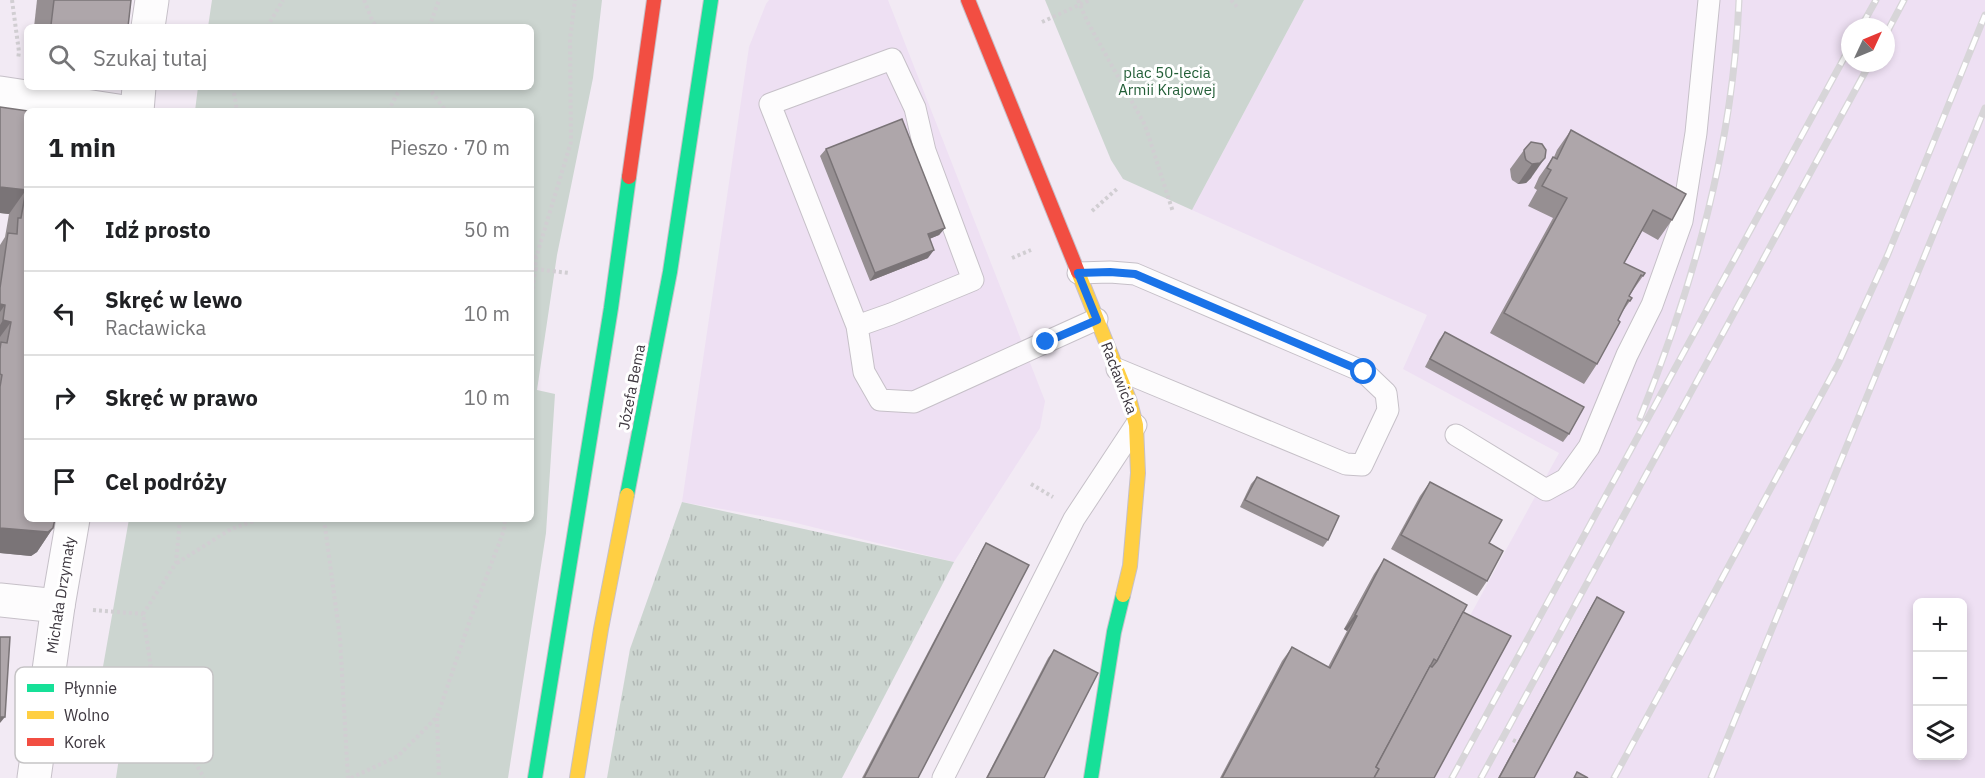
<!DOCTYPE html>
<html lang="pl">
<meta charset="utf-8">
<style>
body{margin:0;font-family:"IBM Plex Sans",sans-serif;background:#f2f2f2;color:#202124}
.controls{position:absolute;right:18px;bottom:18px;display:grid;overflow:hidden;border-radius:9px;box-shadow:0 3px 9px #0003}
.controls button{width:54px;height:54px;display:grid;place-items:center;padding:0;border:0;border-bottom:2px solid #e0e0e0;background:#fff;color:#202124;font:30px sans-serif}
.compass{position:absolute;left:1841px;top:18px;width:54px;height:54px;border-radius:50%;background:#fff;box-shadow:0 3px 9px #0003;rotate:46deg}
.stop{position:absolute;width:18px;height:18px;margin:-14px;border:4px solid #1a73e8;border-radius:50%;background:#fff}
.stop.end{background:#1a73e8;border-color:#fff;box-shadow:0 2px 6px #0008}
.list{margin:0;padding:0;list-style:none}
h2{display:flex;justify-content:space-between;align-items:center;height:78px;margin:0;padding:0 24px;font-size:26px}
h2 small{font-size:20px;font-weight:400;color:#757577}
.list li{display:grid;grid-template-columns:39px 1fr auto;gap:18px;align-items:center;box-sizing:border-box;height:84px;padding:0 24px;border-top:2px solid #e0e0e0}
.list b{display:block;font-size:22px;white-space:nowrap}
.list p{margin:0;font-size:20px;white-space:nowrap;color:#757577}
.list em{font-size:20px;font-style:normal;color:#757577}
.icon{flex:none;width:33px;height:33px;fill:none;stroke:currentColor;stroke-width:2;stroke-linecap:round;stroke-linejoin:round}
.map{position:relative;flex:none;width:1985px;height:778px;overflow:hidden}
.search{position:absolute;background:#fff;box-shadow:0 3px 9px #0003;left:24px;top:24px;width:510px;height:66px;display:flex;align-items:center;gap:15px;box-sizing:border-box;padding:0 21px;border-radius:9px;color:#757577;font-size:22px}
.panel{position:absolute;background:#fff;box-shadow:0 3px 9px #0003;left:24px;top:108px;width:510px;height:414px;border-radius:9px}
.map>svg:first-child{display:block}
</style>
<div class="map">
<svg width="1985" height="778" viewBox="0 0 1985 778">
<defs>
<pattern id="grass-tufts" width="24" height="20" patternUnits="userSpaceOnUse" patternTransform="scale(1.5)"><rect width="24" height="20" fill="#ccd5d0"/><path d="M3 7l-1-3M5 7V3M7 7l1-3M15 17l-1-3M17 17v-4M19 17l1-3" fill="none" stroke="#b0b7b4"/></pattern>
</defs>
<rect width="100%" height="100%" fill="#f2eaf4"/>
<!-- built -->
<g fill="#eee0f3" fill-rule="evenodd">
<polygon points="769,0 888,0 1045,401 1040,428 954,562 784,520 682,502 749,47 766,4"/>
<path d="M1304,0H1985V778H1220L1320,682L1347,631L1466,623L1559,453L1403,369L1427,315L1192,210ZM1850,27H1886V63H1850ZM1918,602H1962V756H1918Z"/>
</g>
<!-- grass -->
<polygon fill="url(#grass-tufts)" points="682,502 954,562 842,778 607,778 630,649"/>
<!-- park -->
<g fill="#ccd5d0">
<polygon points="212,0 602,0 593,78 557,255 537,390 555,394 546,533 508,778 116,778 126,711 98,695 129,519 531,519 531,111 195,111 198,87 531,87 531,27 208,27"/>
<polygon points="1045,0 1304,0 1192,210 1123,179 1111,160"/>
</g>
<g fill="none" stroke-linecap="round" stroke-linejoin="round">
<defs>
<g id="lane">
<polyline points="1078,273 1110,272 1135,274 1364,372 1386,393 1388,410 1362,465 1346,464 1117,369"/>
<polyline points="857,326 891,314 973,280 925,151 915,108 892,59 770,104 857,326 864,372 880,400 914,402 1097,319"/>
<polyline points="1456,435 1546,490 1566,479 1589,447 1627,355 1652,305 1682,221 1696,133 1709,0"/>
<polyline points="943,778 1074,519 1136,425"/>
</g>
<g id="street">
<polyline points="148,27 152,0"/>
<polyline points="0,93 118,111"/>
<polyline points="137,111 139,87"/>
<polyline points="0,600 58,606"/>
<polyline points="34,778 58,606 73,519"/>
</g>
<g id="fast">
<polyline points="627,495 670,272 711,0"/>
<polyline points="535,778 611,308 629,177"/>
<polyline points="1091,778 1114,632 1123,595"/>
</g>
<g id="slow">
<polyline points="1078,272 1130,402 1136,425 1138,473 1130,566 1123,595"/>
<polyline points="577,778 601,629 627,495"/>
</g>
<g id="jam">
<polyline points="968,0 1078,272"/>
<polyline points="629,177 654,0"/>
</g>
</defs>
<!-- lane casing -->
<use href="#lane" stroke="#c6c0c8" stroke-width="23"/>
<!-- street casing -->
<use href="#street" stroke="#c6c0c8" stroke-width="35"/>
<!-- fast casing -->
<use href="#fast" stroke="#c6c0c8" stroke-width="16"/>
<!-- slow casing -->
<use href="#slow" stroke="#c6c0c8" stroke-width="16"/>
<!-- jam casing -->
<use href="#jam" stroke="#c6c0c8" stroke-width="16"/>
<!-- path -->
<g stroke="#d1ced2" stroke-width="4" stroke-dasharray="3 3" stroke-linecap="butt">
<polyline points="12,0 19,52 18,59"/>
<polyline points="364,0 373,22 377,27"/>
<polyline points="1078,0 1087,21 1145,125 1173,212"/>
<polyline points="1231,0 1238,8"/>
<polyline points="1042,22 1090,0"/>
<polyline points="267,27 283,0"/>
<polyline points="429,27 439,0"/>
<polyline points="233,87 237,111"/>
<polyline points="428,87 446,111"/>
<polyline points="388,111 401,87"/>
<polyline points="1092,211 1118,188"/>
<polyline points="531,250 536,258"/>
<polyline points="1012,258 1031,250"/>
<polyline points="535,269 569,273"/>
<polyline points="531,307 536,258 571,142 570,39 575,0"/>
<polyline points="1031,484 1053,497"/>
<polyline points="180,519 176,563 143,614 154,689 204,778"/>
<polyline points="324,519 340,638 348,778"/>
<polyline points="177,563 231,529 260,519"/>
<polyline points="93,610 143,614"/>
<polyline points="437,718 439,778"/>
<polyline points="1513,740 1521,744"/>
<polyline points="351,778 398,756 437,717 470,620 504,530 505,519"/>
</g>
<!-- lane -->
<use href="#lane" stroke="#fdfcfd" stroke-width="21"/>
<!-- street -->
<use href="#street" stroke="#fdfcfd" stroke-width="33"/>
<!-- fast -->
<use href="#fast" stroke="#16e098" stroke-width="14"/>
<!-- slow -->
<use href="#slow" stroke="#ffcf43" stroke-width="14"/>
<!-- jam -->
<use href="#jam" stroke="#f24e42" stroke-width="14"/>
<defs>
<g id="rail">
<polyline points="1861,27 1876,0"/>
<polyline points="1886,34 1904,0"/>
<path d="M1640,418C1694,284 1733,145 1739,0"/>
<polyline points="1452,778 1850,47"/>
<polyline points="1481,778 1870,63"/>
<polyline points="1614,778 1838,364 1888,254 1985,15"/>
<polyline points="1711,778 1985,108"/>
</g>
</defs>
<!-- rail casing -->
<use href="#rail" stroke="#d7d5d8" stroke-width="7"/>
<!-- rail -->
<use href="#rail" stroke="#fff" stroke-width="4.5" stroke-dasharray="14" stroke-linecap="butt"/>
</g>
<!-- wall -->
<g fill="#968f92">
<polygon points="37,0 131,0 128,27 34,27"/>
<polygon points="0,107 28,111 53,528 37,552 31,556 0,553 0,245 5,237 9,214 0,213"/>
<polygon points="1571,130 1672,220 1658,240 1642,231 1624,263 1643,276 1629,296 1630,301 1620,315 1597,364 1584,384 1490,333 1553,218 1528,206 1537,190 1534,188 1539,177 1553,157 1554,157 1557,150"/>
<polygon points="1542,144 1531,178 1526,183 1518,184 1512,180 1511,177 1510,169 1524,150"/>
<polygon points="826,149 945,228 939,235 929,239 928,258 870,281 820,156"/>
<polygon points="1445,332 1569,434 1563,442 1425,367 1439,340"/>
<polygon points="1257,477 1328,540 1323,547 1240,507 1251,484"/>
<polygon points="1430,482 1489,543 1487,581 1477,596 1391,549 1420,496"/>
<polygon points="986,543 918,778 862,778 981,551"/>
<polygon points="1384,559 1463,612 1434,778 1220,778 1282,661 1292,647 1328,667 1347,631 1344,629 1374,574"/>
<polygon points="1597,597 1534,778 1498,778 1592,605"/>
<polygon points="1054,650 1044,778 986,778 1048,658"/>
</g>
<!-- shaded-wall -->
<g fill="#7a7477">
<polygon points="51,25 74,27 49,27"/>
<polygon points="1545,158 1531,178 1526,183 1518,184 1532,164"/>
<polygon points="0,187 26,190 9,214 0,213"/>
<polygon points="945,228 939,235 922,242 928,234"/>
<polygon points="934,250 928,258 870,281 875,273"/>
<polygon points="0,304 5,305 0,312"/>
<polygon points="3,320 11,322 0,337 0,325"/>
<polygon points="0,528 53,528 37,552 31,556 0,553"/>
<polygon points="1355,615 1357,616 1347,631 1344,629"/>
<polygon points="0,717 5,717 0,723"/>
</g>
<!-- building -->
<g fill="#aea6aa" stroke="#7a7477" stroke-width="1.5">
<polygon points="54,0 131,0 128,27 74,27 51,25"/>
<polygon points="0,107 28,111 27,111 27,519 55,519 53,528 48,532 0,528 0,387 2,375 0,374 0,349 1,342 7,343 11,322 3,320 5,305 0,304 0,288 8,233 17,234 18,218 21,218 26,190 0,187"/>
<polygon points="902,119 945,228 928,234 934,250 875,273 826,149"/>
<polygon points="1571,130 1686,194 1672,220 1653,210 1624,263 1645,273 1643,276 1641,275 1629,296 1632,298 1630,301 1628,300 1618,320 1620,322 1597,364 1504,313 1567,198 1542,186 1551,170 1547,168 1553,157 1557,159"/>
<polygon points="1531,142 1542,144 1546,150 1545,158 1540,163 1532,164 1526,160 1525,157 1524,150"/>
<polygon points="1445,332 1584,407 1569,434 1430,359"/>
<polygon points="1257,477 1339,516 1328,540 1245,500"/>
<polygon points="1430,482 1502,520 1489,543 1503,551 1487,581 1401,535"/>
<polygon points="986,543 1029,565 918,778 864,778"/>
<polygon points="1384,559 1467,605 1437,661 1434,659 1376,767 1379,769 1374,778 1222,778 1292,647 1330,668 1357,616 1355,615"/>
<polygon points="1597,597 1624,612 1534,778 1499,778"/>
<polygon points="1463,612 1511,636 1434,778 1374,778 1379,769 1376,767 1430,666 1432,667 1437,661"/>
<polygon points="0,637 10,637 5,717 0,717"/>
<polygon points="1054,650 1098,673 1044,778 987,778"/>
<polygon points="1577,772 1588,778 1574,778"/>
</g>
<g fill="none" stroke-linecap="round" stroke-linejoin="round">
<!-- route -->
<polyline stroke="#1a73e8" stroke-width="8" points="1046,342 1097,320 1078,273 1110,272 1135,274 1364,372"/>
</g>
<g text-anchor="middle" stroke-width="6" stroke-linejoin="round" paint-order="stroke">
<!-- park labels -->
<g font-size="15" fill="#225e37" stroke="#fff">
<text x="1167" y="78">plac 50-lecia<tspan x="1167" dy="17">Armii Krajowej</tspan></text>
</g>
<!-- street labels -->
<g font-size="15" fill="#3d373f" stroke="#fff">
<text transform="translate(1119 378) rotate(69)" y="5">Racławicka</text>
<text transform="translate(632 387) rotate(-79)" y="5">Józefa Bema</text>
<text transform="translate(61 595) rotate(-81)" y="5">Michała Drzymały</text>
</g>
</g>
<!-- legend -->
<rect x="15" y="667" width="198" height="96" rx="9" fill="#fff" stroke="#c5c3c5" stroke-width="1.5"/>
<rect x="27" y="684" width="27" height="8" fill="#16e098"/>
<rect x="27" y="711" width="27" height="8" fill="#ffcf43"/>
<rect x="27" y="738" width="27" height="8" fill="#f24e42"/>
<g font-size="16" fill="#3d373f">
<text x="64" y="694">Płynnie</text>
<text x="64" y="721">Wolno</text>
<text x="64" y="748">Korek</text>
</g>
</svg>
<div class="controls">
<button>+</button>
<button>−</button>
<button><svg class="icon" aria-label="layers" viewBox="0 0 24 24"><path d="M12 4l9 5-9 5-9-5zM3 14l9 5 9-5"/></svg></button>
</div>
<svg class="compass" viewBox="-18 -18 36 36"><path d="M0-13l5 13h-10z" fill="#e53935"/><path d="M0 13l5-13h-10z" fill="#757577"/></svg>
<div class="stop" style="left:1364px;top:372px"></div>
<div class="stop end" style="left:1046px;top:342px"></div>
<div class="search"><svg class="icon" aria-label="search" viewBox="0 0 24 24"><circle cx="10" cy="10" r="6"/><path d="M15 15l6 6"/></svg>Szukaj tutaj</div>
<section class="panel">
<h2>1 min<small>Pieszo · 70 m</small></h2>
<ul class="list">
<li><svg class="icon" aria-label="ahead" viewBox="0 0 24 24"><path d="M12 20V5M6 11l6-6 6 6"/></svg><div><b>Idź prosto</b></div><em>50 m</em></li>
<li><svg class="icon" aria-label="left" viewBox="0 0 24 24"><path d="M17 20v-9H6M10 6l-5 5 5 5"/></svg><div><b>Skręć w lewo</b><p>Racławicka</p></div><em>10 m</em></li>
<li><svg class="icon" aria-label="right" viewBox="0 0 24 24"><path d="M7 20v-9h11M14 6l5 5-5 5"/></svg><div><b>Skręć w prawo</b></div><em>10 m</em></li>
<li><svg class="icon" aria-label="arrive" viewBox="0 0 24 24"><path d="M6 21V4h12l-3 4 3 4H6"/></svg><div><b>Cel podróży</b></div></li>
</ul>
</section>
</div>
